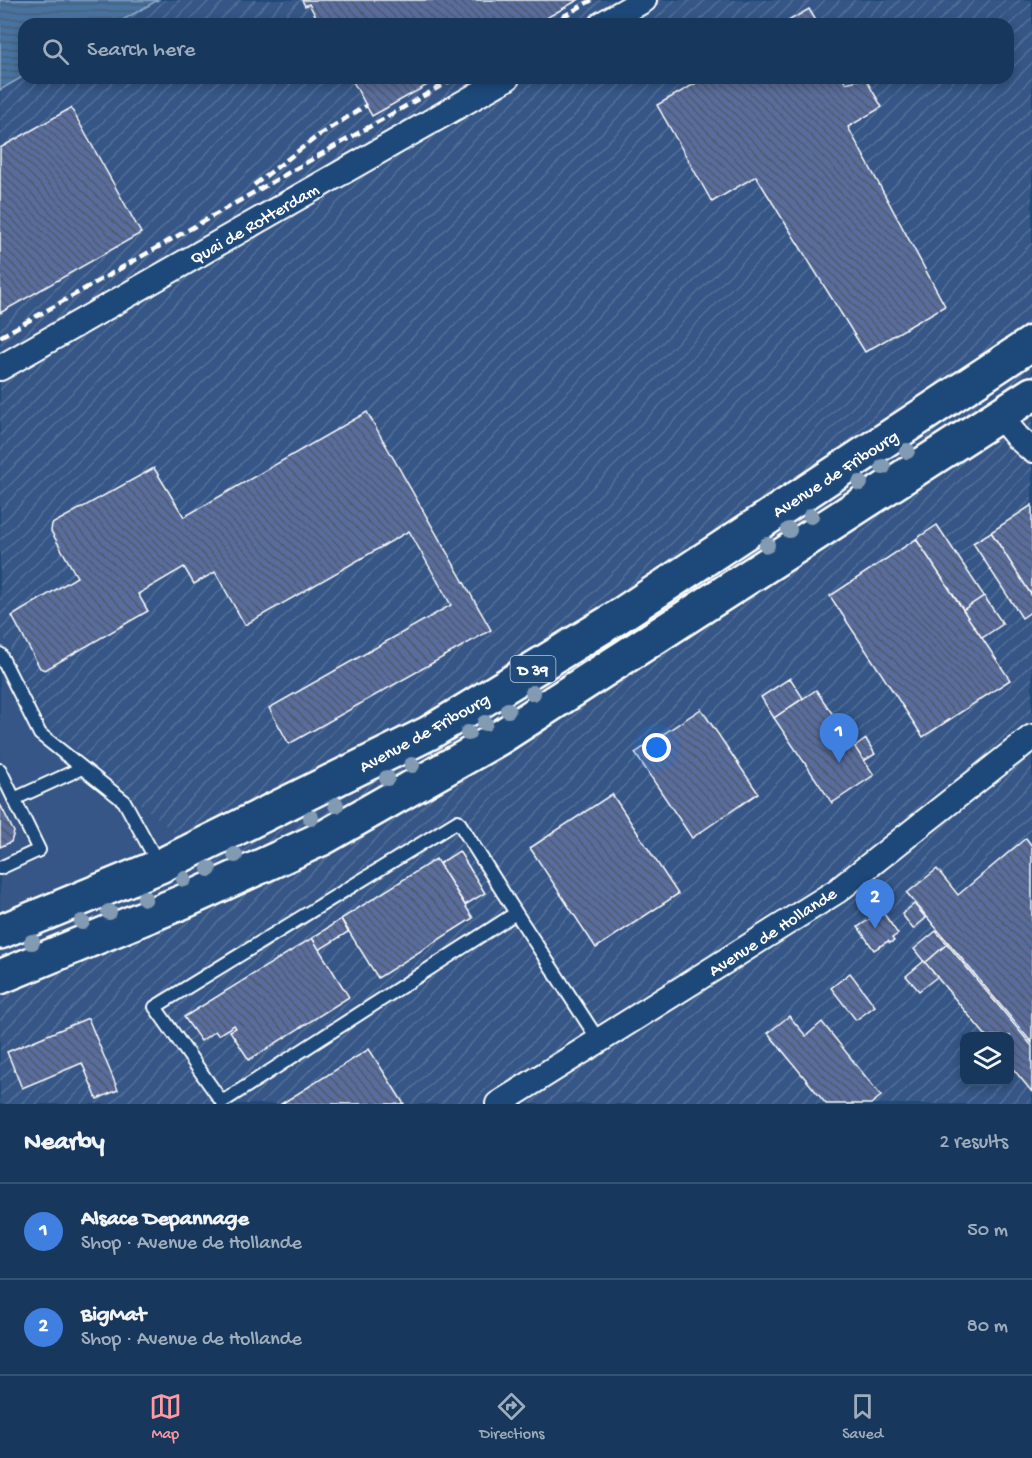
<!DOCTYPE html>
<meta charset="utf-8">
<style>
body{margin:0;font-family:"Gochi Hand",sans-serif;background:#244365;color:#f1f3f6}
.controls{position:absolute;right:18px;bottom:18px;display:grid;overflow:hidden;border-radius:12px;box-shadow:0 3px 9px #0003}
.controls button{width:54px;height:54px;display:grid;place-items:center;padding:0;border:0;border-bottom:2px solid #365272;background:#17385c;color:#f1f3f6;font:30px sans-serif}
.you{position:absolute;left:657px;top:748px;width:21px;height:21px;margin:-15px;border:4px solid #fff;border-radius:50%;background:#1a73e8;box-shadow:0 0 0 9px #1a73e833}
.badge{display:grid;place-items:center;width:39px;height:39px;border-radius:50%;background:#ff9aa2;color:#fff;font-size:20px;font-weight:700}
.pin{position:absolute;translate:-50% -50px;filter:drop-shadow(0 2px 3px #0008)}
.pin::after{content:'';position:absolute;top:32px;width:21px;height:18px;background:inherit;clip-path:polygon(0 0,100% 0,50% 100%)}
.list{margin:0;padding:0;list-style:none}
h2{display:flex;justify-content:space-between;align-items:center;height:78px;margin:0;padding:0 24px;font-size:26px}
h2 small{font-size:20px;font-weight:400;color:#9eacbb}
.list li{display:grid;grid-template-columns:39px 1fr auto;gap:18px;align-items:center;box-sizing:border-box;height:96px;padding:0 24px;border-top:2px solid #365272}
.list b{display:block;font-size:22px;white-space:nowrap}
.list p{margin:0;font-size:20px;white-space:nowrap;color:#9eacbb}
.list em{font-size:20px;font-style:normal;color:#9eacbb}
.icon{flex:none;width:33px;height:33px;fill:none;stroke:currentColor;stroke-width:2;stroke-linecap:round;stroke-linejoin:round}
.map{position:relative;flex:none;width:1032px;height:1104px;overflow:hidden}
.search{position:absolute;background:#17385c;box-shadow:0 3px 9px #0003;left:18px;right:18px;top:18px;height:66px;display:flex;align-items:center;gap:15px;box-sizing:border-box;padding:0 21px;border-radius:18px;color:#9eacbb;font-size:22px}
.sheet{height:270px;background:#17385c}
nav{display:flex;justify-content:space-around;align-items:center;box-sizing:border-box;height:84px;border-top:2px solid #365272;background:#17385c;font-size:16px;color:#9eacbb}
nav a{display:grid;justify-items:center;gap:3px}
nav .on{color:#ff9aa2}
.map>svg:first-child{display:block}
</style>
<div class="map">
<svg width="1032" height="1104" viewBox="0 0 1032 1104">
<defs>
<pattern id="industrial-furrows" width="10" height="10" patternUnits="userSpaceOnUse" patternTransform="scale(1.5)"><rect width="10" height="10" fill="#345786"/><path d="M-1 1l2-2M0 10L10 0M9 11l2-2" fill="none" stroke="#527098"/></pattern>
<pattern id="water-rules" width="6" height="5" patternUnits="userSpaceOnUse" patternTransform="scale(1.5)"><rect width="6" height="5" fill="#4773a1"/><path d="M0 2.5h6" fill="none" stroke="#4a5e72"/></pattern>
<pattern id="building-back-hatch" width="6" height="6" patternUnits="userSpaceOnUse" patternTransform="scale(1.5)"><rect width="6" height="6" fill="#596d9d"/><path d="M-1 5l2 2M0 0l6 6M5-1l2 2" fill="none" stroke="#51596c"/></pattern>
</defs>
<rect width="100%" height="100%" fill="#1f4a7a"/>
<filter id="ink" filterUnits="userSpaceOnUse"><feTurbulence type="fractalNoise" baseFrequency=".0167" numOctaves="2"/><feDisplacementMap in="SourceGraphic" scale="12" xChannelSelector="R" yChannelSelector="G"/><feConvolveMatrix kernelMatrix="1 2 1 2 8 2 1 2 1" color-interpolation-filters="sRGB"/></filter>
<g filter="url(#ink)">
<!-- built -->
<polygon fill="#345786" points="0,630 46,724 216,867 0,959"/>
<!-- industrial -->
<path fill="url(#industrial-furrows)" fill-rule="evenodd" d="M157,0H1032V1104H0V959L215,867L46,724L0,630V89L24,76V78H1008V24H115ZM964,1036H1010V1082H964Z"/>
<!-- water -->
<polygon fill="url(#water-rules)" stroke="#91abc7" stroke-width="1.5" points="0,0 158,0 116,24 24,24 24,76 0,90"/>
<!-- building -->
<g fill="url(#building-back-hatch)" stroke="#fff" stroke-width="1.5">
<polygon points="302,0 578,0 536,24 320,24 309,4 305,6"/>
<polygon points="809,9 818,24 783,24"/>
<polygon points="351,78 440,78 372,116"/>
<polygon points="705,78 843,78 846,83 865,78 882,107 848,127 945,306 865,352 756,176 712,202 657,105"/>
<polygon points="71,108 141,233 0,313 0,148"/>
<polygon points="367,412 491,630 289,744 269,708 451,605 409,531 245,625 215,572 194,584 184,567 138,594 148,611 45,670 40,668 12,616 77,577 51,531 52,524 154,468 184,517"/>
<polygon points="1032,505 1032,596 991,532"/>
<polygon points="937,525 984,596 963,610 916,539"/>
<polygon points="991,532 1032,596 1032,611 1022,618 973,543"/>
<polygon points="916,539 1010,680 923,737 830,596"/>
<polygon points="984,596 1003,624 982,638 963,610"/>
<polygon points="790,678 803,698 774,718 761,697"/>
<polygon points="816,690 874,775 832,803 774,718"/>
<polygon points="701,709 758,793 692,838 635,753"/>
<polygon points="866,739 875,754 864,761 855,747"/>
<polygon points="612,794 678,894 596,948 530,848"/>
<polygon points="0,804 14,832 11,842 0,847"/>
<polygon points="1026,838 1032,846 1032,1043 907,893 937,869 958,895"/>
<polygon points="459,851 485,893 465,905 439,864"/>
<polygon points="436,859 473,918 378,978 341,919"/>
<polygon points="914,904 926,918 913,929 902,914"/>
<polygon points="882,911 898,934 892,938 894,941 890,943 888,941 874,950 858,927"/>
<polygon points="341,919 348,932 319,950 312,938"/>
<polygon points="936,931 947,944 925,963 914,949"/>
<polygon points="312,938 349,997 249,1060 230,1031 236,1028 234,1025 218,1035 215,1031 201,1041 184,1017"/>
<polygon points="947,944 1032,1046 1032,1092 1010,1065 1010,1036 986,1036 925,963"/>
<polygon points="924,961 937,977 919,991 906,976"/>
<polygon points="850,973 875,1006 856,1020 831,988"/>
<polygon points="789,1016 806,1036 822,1022 881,1096 871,1104 826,1104 768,1033"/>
<polygon points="88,1018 118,1090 97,1099 82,1063 22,1088 7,1052"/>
<polygon points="369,1049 404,1104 281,1104"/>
</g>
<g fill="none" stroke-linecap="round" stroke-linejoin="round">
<defs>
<g id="lane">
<polyline points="0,654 40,734 124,801 159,865"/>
<polyline points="0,770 39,850 0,868"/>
<polyline points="14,799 82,768"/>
<polyline points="516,913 458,821 155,1007 222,1102 516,913 599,1041"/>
</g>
<g id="street">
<polyline points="602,24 644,0"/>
<polyline points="0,368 507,78"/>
<polyline points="1000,416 1017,437 1032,450"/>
<polyline points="498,1104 837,891 1032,737"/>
</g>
<g id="primary">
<polyline points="0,932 160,866 429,733 610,622 1032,343"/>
<polyline points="0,977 187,900 323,838 499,738 1032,394"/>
</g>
</defs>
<!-- lane casing -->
<use href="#lane" stroke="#fff" stroke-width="16"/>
<!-- street casing -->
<use href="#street" stroke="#fff" stroke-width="28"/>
<!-- primary casing -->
<use href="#primary" stroke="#fff" stroke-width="38"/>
<!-- lane -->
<use href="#lane" stroke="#1f4a7a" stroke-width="12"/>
<!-- street -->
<use href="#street" stroke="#1f4a7a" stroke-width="24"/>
<!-- primary -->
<use href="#primary" stroke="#1f4a7a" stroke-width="33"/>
<!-- rail -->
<g stroke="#fff" stroke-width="4.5" stroke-dasharray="9 4.5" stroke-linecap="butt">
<polyline points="550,24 592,0"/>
<polyline points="254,185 319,135 367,105"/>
<polyline points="0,337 455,78"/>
</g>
</g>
<!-- trees -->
<g fill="#839bb2">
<circle cx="907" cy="451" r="8"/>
<circle cx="883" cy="467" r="8"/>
<circle cx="860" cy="483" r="8"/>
<circle cx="811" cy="516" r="8"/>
<circle cx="789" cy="530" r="8"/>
<circle cx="767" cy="545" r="8"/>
<circle cx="533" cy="693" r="8"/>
<circle cx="508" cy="710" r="8"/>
<circle cx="485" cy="723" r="8"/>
<circle cx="468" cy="733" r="8"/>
<circle cx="412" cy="765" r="8"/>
<circle cx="387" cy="778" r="8"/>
<circle cx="336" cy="805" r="8"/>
<circle cx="311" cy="818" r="8"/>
<circle cx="235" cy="855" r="8"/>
<circle cx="209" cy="869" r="8"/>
<circle cx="184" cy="879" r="8"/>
<circle cx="145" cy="898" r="8"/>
<circle cx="109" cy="912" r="8"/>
<circle cx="82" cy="922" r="8"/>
<circle cx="32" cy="942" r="8"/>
</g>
</g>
<g text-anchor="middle" stroke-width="6" stroke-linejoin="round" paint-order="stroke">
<!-- shield labels -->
<rect fill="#1f4a7a" stroke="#bcc9d7" stroke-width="1.5" x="510.5" y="656" width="45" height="26" rx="4.5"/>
<g font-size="16" font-weight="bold" fill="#fff">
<text x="533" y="675">D 39</text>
</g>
<!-- street labels -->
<g font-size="18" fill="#fff" stroke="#1f4a7a">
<text transform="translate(254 223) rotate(-30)" y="6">Quai de Rotterdam</text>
<text transform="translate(835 473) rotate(-33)" y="6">Avenue de Fribourg</text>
<text transform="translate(424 732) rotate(-29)" y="6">Avenue de Fribourg</text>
<text transform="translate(772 931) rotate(-33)" y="6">Avenue de Hollande</text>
</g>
</g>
</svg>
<div class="controls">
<button><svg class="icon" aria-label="layers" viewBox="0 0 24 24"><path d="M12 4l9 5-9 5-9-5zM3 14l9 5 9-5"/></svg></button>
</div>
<div class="you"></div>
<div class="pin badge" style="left:839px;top:763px;background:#3f7fe0">1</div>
<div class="pin badge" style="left:875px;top:929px;background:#3f7fe0">2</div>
<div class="search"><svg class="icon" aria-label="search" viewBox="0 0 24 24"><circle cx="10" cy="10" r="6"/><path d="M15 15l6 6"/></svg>Search here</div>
</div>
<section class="sheet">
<h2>Nearby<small>2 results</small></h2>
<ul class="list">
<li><span class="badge" style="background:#3f7fe0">1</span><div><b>Alsace Depannage</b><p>Shop · Avenue de Hollande</p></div><em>50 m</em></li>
<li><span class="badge" style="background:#3f7fe0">2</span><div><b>BigMat</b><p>Shop · Avenue de Hollande</p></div><em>80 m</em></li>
</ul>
</section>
<nav>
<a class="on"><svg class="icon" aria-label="map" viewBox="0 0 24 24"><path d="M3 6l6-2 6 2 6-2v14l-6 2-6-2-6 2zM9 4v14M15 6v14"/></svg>Map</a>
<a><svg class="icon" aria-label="directions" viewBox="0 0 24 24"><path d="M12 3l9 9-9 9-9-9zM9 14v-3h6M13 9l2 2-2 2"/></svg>Directions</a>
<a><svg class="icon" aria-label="saved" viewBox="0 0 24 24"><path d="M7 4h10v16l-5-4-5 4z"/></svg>Saved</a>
</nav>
